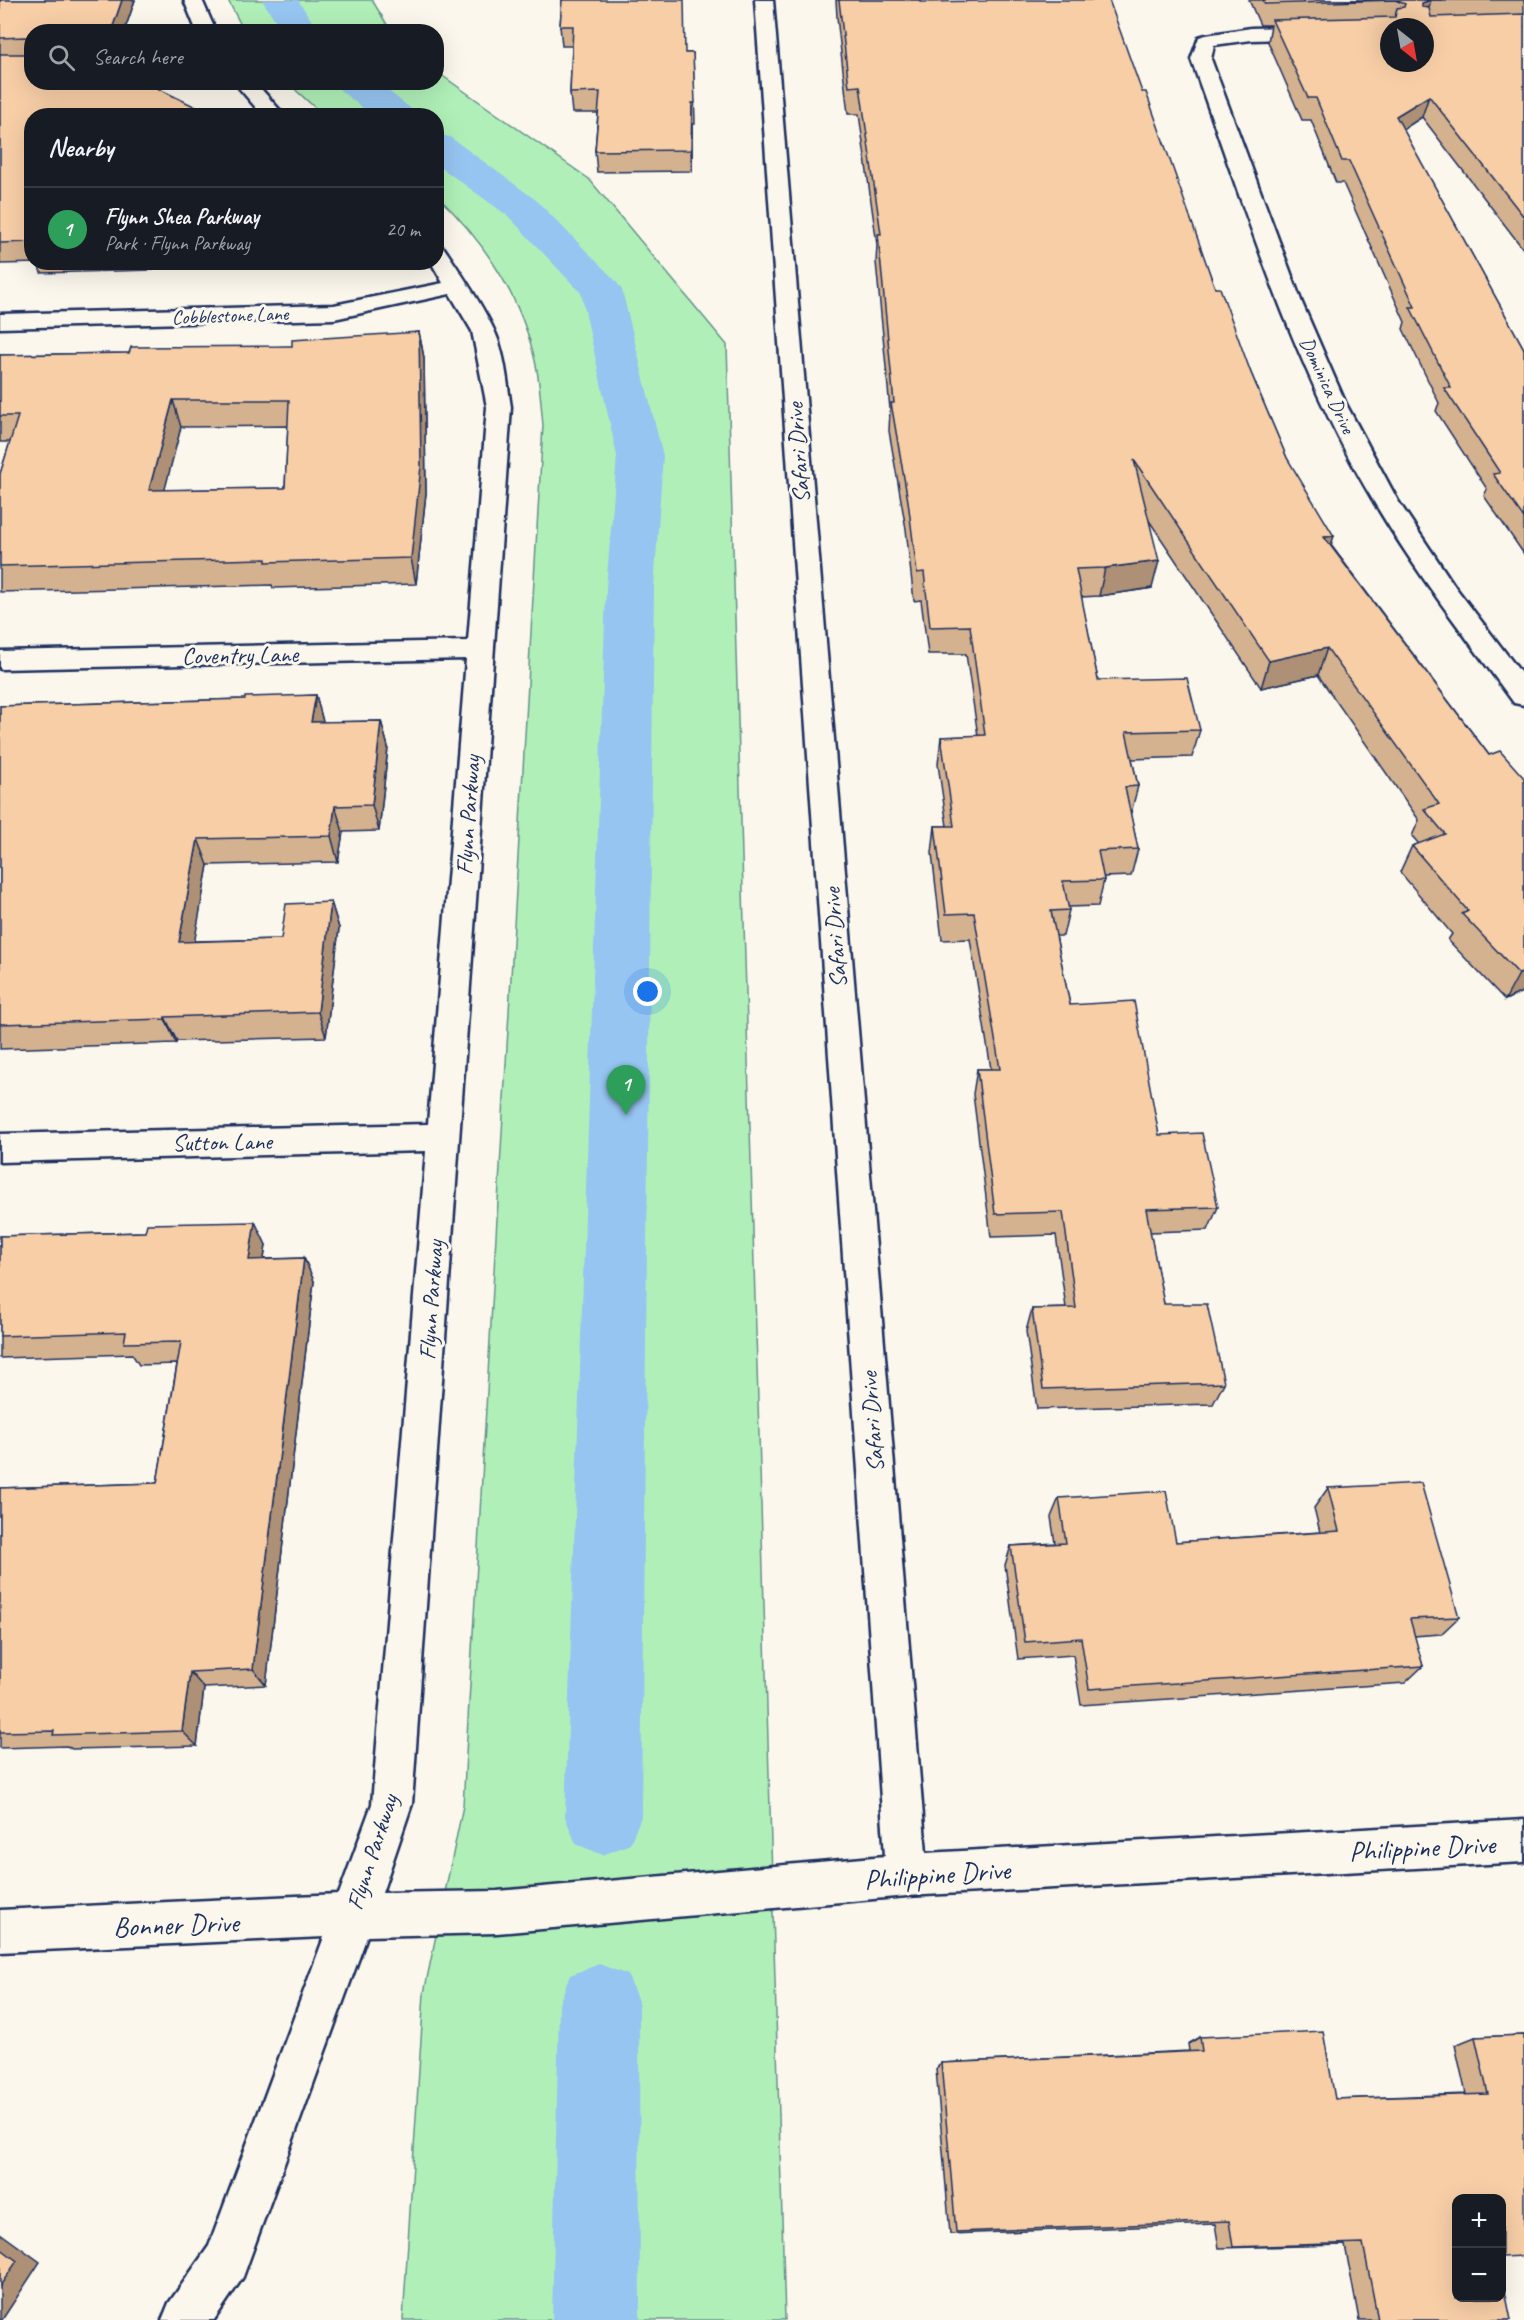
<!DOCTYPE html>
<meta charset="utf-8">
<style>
body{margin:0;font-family:Caveat,sans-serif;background:#242831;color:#f1f3f6}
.controls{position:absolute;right:18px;bottom:18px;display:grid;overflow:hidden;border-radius:12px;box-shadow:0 6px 24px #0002}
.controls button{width:54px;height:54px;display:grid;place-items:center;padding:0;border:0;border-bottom:2px solid #363941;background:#171b24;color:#f1f3f6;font:30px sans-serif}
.compass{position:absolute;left:1380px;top:18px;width:54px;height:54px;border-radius:50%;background:#171b24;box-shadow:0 6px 24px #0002;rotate:149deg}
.you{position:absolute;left:648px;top:992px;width:21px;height:21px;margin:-15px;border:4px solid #fff;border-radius:50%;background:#1a73e8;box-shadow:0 0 0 9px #1a73e833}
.badge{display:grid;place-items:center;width:39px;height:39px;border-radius:50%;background:#d93025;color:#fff;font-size:20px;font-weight:700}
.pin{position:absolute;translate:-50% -50px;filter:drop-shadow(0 2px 3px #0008)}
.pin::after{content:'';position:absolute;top:32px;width:21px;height:18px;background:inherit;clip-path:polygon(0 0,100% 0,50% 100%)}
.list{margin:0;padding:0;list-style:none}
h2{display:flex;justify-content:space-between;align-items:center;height:78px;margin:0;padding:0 24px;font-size:26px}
h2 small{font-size:20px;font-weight:400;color:#9ea1a6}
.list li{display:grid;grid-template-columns:39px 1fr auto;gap:18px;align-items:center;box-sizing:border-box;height:84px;padding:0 24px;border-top:2px solid #363941}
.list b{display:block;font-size:22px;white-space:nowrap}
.list p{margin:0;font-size:20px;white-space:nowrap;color:#9ea1a6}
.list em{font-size:20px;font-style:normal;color:#9ea1a6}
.icon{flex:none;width:33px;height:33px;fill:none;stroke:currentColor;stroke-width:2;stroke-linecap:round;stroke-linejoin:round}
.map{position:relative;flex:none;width:1524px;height:2320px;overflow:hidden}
.search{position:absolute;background:#171b24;box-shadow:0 6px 24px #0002;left:24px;top:24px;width:420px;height:66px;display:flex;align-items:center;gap:15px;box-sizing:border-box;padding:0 21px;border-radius:24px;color:#9ea1a6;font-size:22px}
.panel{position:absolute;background:#171b24;box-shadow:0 6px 24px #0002;left:24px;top:108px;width:420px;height:162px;border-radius:24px}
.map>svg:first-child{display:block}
</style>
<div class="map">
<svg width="1524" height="2320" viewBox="0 0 1524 2320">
<rect width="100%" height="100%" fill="#fbf7ec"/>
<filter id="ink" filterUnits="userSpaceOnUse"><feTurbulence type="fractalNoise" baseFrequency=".0167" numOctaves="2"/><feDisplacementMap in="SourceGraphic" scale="12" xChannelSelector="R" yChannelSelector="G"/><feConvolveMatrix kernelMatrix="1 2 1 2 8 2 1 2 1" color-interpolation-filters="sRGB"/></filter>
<g filter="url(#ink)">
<!-- green -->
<g fill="#b0f0b8" stroke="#66908b" stroke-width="1.5">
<polygon points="228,0 372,0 391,31 244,31"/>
<path d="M437,72L589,179L727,345L785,2320H403L424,1993L463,1806L543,425C541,405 540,384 536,365C522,299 485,242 437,196L436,116L323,115L288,83L436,82Z"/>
</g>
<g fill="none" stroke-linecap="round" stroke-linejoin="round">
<!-- canal -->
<g fill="#96c5f1" fill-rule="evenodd">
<polygon points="262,0 298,0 319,32 283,32"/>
<polygon points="335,82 377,82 410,108 416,116 373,116 340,90"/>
<polygon points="436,134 450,137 536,200 616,281 622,290 663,456 654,588 641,1817 630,1844 603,1855 576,1844 565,1817 606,588 617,456 581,293 508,216 436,164"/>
<polygon points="599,1964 628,1975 639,2004 640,2320 552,2320 559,2004 570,1975"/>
</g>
<defs>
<g id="minor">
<polygon points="184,0 202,0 216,32 197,32"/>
<path d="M755,0H773L926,1853L1524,1820V1862L907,1896L497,1933L367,1936L243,2277L214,2320H162L169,2303L209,2246L324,1937L0,1952V1910L339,1894L372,1804L426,1151L0,1162V1134L428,1124L466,659L0,669V651L468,641L487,407L472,331L450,294L334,319L0,328V314L334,305L443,283L431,262H436V247L444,248C461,273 481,303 494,330C505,353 507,382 511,407L412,1804L382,1893L497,1891L885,1856Z"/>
<path d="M1389,24L1397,27H1389V36L1251,40L1214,45L1211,59L1302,303L1346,404L1398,501L1456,588L1524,677V705L1514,703C1466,637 1416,573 1374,502C1292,365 1245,208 1191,59L1199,37L1206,35L1251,28Z"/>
<polygon points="234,82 255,82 285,116 263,116"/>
</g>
</defs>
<!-- minor casing -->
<use href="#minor" stroke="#1b2f5e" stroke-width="5"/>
<!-- minor -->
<use href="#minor" fill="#fbf7ec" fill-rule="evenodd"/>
</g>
<!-- wall -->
<g fill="#d4b18f" stroke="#1b2f5e" stroke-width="1.5" fill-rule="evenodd">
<polygon points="0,0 135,0 124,32 32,116 32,262 289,262 288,265 154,266 153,270 41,273 38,263 0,264"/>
<polygon points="562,0 685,53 693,53 695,124 692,124 692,171 597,172 595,151 598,113 572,113 570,93 572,46 562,46 560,26"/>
<polygon points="836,0 920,0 920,2 1142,92 1215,288 1287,458 1331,545 1489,755 1524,778 1524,991 1505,1000 1448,940 1452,934 1400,872 1412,846 1419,844 1412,836 1419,820 1318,675 1261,688 1148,519 1152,588 1099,596 1081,597 1098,680 1200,730 1192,757 1132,759 1138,786 1131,813 1130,813 1138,849 1131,876 1103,877 1104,880 1098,906 1068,907 1069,910 1063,936 1056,936 1070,1005 1159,1135 1218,1207 1208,1230 1150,1232 1164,1304 1224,1383 1213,1404 1037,1409 1026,1331 1032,1309 1066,1308 1056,1235 991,1237 973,1094 977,1069 991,1069 970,939 942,940 932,853 935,826 947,826 938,764 941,737 978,736 966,654 928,654 921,600 914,601 906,529 889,431 890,409 876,262 877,245 859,114 848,114 837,17"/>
<polygon points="1249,0 1524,0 1524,250 1422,117 1403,129 1524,349 1524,554 1484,496 1487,489 1436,411 1439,403 1403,329 1405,322 1343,183 1336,183 1311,120 1302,120 1268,42 1271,25 1260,25"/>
<path d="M419,332L424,358L426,493L416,584L273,588L272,585L0,592V474L10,442H0V355L129,353L292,346ZM288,426L285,488L164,490L181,427Z"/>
<polygon points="316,695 323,722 381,721 388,747 379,831 343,832 338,862 208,865 194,941 281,939 331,902 339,928 326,1037 177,1041 176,1043 0,1049 0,706 245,699"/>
<polygon points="255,1222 266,1245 264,1259 304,1258 314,1281 266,1685 204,1688 197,1746 72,1749 67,1746 0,1748 0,1488 157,1483 177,1364 139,1365 132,1354 0,1358 0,1236 145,1232"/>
<polygon points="1328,1488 1459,1617 1441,1634 1414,1636 1423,1666 1405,1683 1081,1705 1073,1655 1018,1659 1005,1565 1011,1546 1055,1543 1051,1517 1059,1498 1176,1542 1320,1532 1314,1508"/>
<polygon points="1524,2035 1456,2199 1511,2320 1359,2320 1345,2245 1219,2248 1215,2224 950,2234 936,2069 941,2063 1189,2051 1188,2044 1200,2037 1335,2099 1466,2094 1455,2045 1475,2037"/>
</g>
<!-- shaded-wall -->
<g fill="#ad9074" stroke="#1b2f5e" stroke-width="1.5">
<polygon points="122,0 135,0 124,32 111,32"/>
<polygon points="1431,0 1425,22 1416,25 1422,3"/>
<polygon points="1429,96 1422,117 1390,138 1396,116"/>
<polygon points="692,103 692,171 691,150"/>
<polygon points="151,262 154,262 154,266 153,270"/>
<polygon points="419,332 424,358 426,493 416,584 411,558"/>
<polygon points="173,400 181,427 158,516 149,490"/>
<polygon points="1334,536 1325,564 1324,537"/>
<polygon points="1159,561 1152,588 1099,596 1105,568"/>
<polygon points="1327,648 1318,675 1261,688 1269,661"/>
<polygon points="316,695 323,722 311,722"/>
<polygon points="381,721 388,747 379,831 372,805"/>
<polygon points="335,806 343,832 338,862 331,836"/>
<polygon points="198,839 208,865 190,967 179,942"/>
<polygon points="331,902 339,928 326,1037 318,1012"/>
<polygon points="1524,972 1524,991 1505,1000 1519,974"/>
<polygon points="165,1017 177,1041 176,1043 165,1019"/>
<polygon points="255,1222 266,1245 260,1283 249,1260"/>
<polygon points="304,1258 314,1281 266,1685 253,1669"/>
<polygon points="190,1672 204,1688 197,1746 182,1731"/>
<polygon points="0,2233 40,2262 2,2320 0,2320"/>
</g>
<!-- building -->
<g fill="#f7cea6" stroke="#1b2f5e" stroke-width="1.5" fill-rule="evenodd">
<polygon points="0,0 122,0 111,32 32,32 32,82 145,82 214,116 32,116 32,242 0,243 0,54 25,54 28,51 28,39 25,37 0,38"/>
<polygon points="562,0 684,0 685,53 693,53 695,103 692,103 691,150 595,151 600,92 570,93 573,26 560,26"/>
<polygon points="839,0 920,0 920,2 986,1 987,0 1109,0 1142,92 1146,92 1215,288 1220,288 1251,373 1287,458 1334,536 1324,537 1489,755 1500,751 1524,778 1524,972 1519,974 1462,914 1468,911 1412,846 1445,834 1424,809 1439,804 1327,648 1269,661 1134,460 1159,561 1105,568 1076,569 1098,680 1187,678 1200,730 1126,732 1138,786 1125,787 1138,849 1098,851 1104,880 1063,881 1069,910 1051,911 1070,1005 1134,1001 1159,1135 1202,1133 1218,1207 1146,1209 1164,1304 1207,1304 1224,1383 1043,1389 1032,1309 1076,1308 1063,1212 995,1214 977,1069 1000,1069 974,913 946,914 935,826 954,826 941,737 985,735 970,626 930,627 924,572 917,573 908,501 891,403 894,403 878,234 881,234 860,86 849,87"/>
<path d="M1263,0H1442H1431L1422,3V7L1429,8L1431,17L1524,14V217L1429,96L1396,116L1524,349V518L1493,474L1500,473L1444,388H1451L1410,307H1415L1349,161H1342L1316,98H1308L1272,20L1395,17L1397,8L1404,7L1405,4L1395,0L1265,4ZM1389,27H1425V63H1389Z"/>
<path d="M419,332L421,466L411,558L266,562V559L0,566V474L18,416H0V355L129,353L131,347L292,346V340ZM173,400H289L285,488L149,490Z"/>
<polygon points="316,695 311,722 381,721 372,805 335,806 331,836 198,839 179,942 281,939 286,904 331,902 318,1012 165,1017 165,1019 0,1024 0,706 245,699 245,697"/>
<polygon points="255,1222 249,1260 304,1258 253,1669 190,1672 182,1731 53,1735 54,1731 0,1732 0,1488 157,1483 181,1342 124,1343 126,1332 0,1336 0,1236 145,1232 147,1224"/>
<polygon points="1421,1483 1459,1617 1410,1619 1423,1666 1089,1689 1081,1638 1025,1642 1011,1546 1066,1543 1059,1498 1166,1491 1176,1542 1339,1531 1328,1488"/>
<polygon points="1323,2031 1335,2099 1488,2094 1475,2037 1524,2035 1524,2256 1502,2257 1502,2199 1456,2199 1456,2298 1502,2298 1502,2276 1511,2320 1378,2320 1363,2243 1233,2247 1229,2221 956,2232 941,2063 1202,2051 1200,2037"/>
<polygon points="0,2248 17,2261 0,2286"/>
</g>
</g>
<g text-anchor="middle" stroke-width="6" stroke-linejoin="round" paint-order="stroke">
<!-- far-street labels -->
<g font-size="20" fill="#1b2f5e" stroke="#fbf7ec">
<text transform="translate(230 315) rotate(-2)" y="7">Cobblestone Lane</text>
<text transform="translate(1328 385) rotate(65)" y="7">Dominica Drive</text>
</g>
<!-- street labels -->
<g font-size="24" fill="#1b2f5e" stroke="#fbf7ec">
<text transform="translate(798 453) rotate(-94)" y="8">Safari Drive</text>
<text transform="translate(240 655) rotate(-1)" y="8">Coventry Lane</text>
<text transform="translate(468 815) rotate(-86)" y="8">Flynn Parkway</text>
<text transform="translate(835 938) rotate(-94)" y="8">Safari Drive</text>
<text transform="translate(222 1142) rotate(-1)" y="8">Sutton Lane</text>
<text transform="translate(431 1300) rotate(-86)" y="8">Flynn Parkway</text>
<text transform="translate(872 1422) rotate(-94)" y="8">Safari Drive</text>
<text transform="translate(372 1852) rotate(-72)" y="8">Flynn Parkway</text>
</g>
<!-- near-street labels -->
<g font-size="28" fill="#1b2f5e" stroke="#fbf7ec">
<text transform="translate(1422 1847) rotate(-3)" y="10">Philippine Drive</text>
<text transform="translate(937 1874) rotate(-4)" y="10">Philippine Drive</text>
<text transform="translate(176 1924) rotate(-2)" y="10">Bonner Drive</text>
</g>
</g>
</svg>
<div class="controls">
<button>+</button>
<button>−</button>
</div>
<svg class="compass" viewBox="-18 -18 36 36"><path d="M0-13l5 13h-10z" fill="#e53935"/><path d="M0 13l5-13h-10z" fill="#9ea1a6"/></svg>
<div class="you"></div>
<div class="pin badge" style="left:626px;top:1115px;background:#2e9e5b">1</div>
<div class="search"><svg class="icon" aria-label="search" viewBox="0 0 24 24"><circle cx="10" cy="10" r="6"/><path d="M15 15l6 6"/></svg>Search here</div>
<section class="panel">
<h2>Nearby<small></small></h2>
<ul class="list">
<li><span class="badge" style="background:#2e9e5b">1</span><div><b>Flynn Shea Parkway</b><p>Park · Flynn Parkway</p></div><em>20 m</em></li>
</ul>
</section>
</div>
